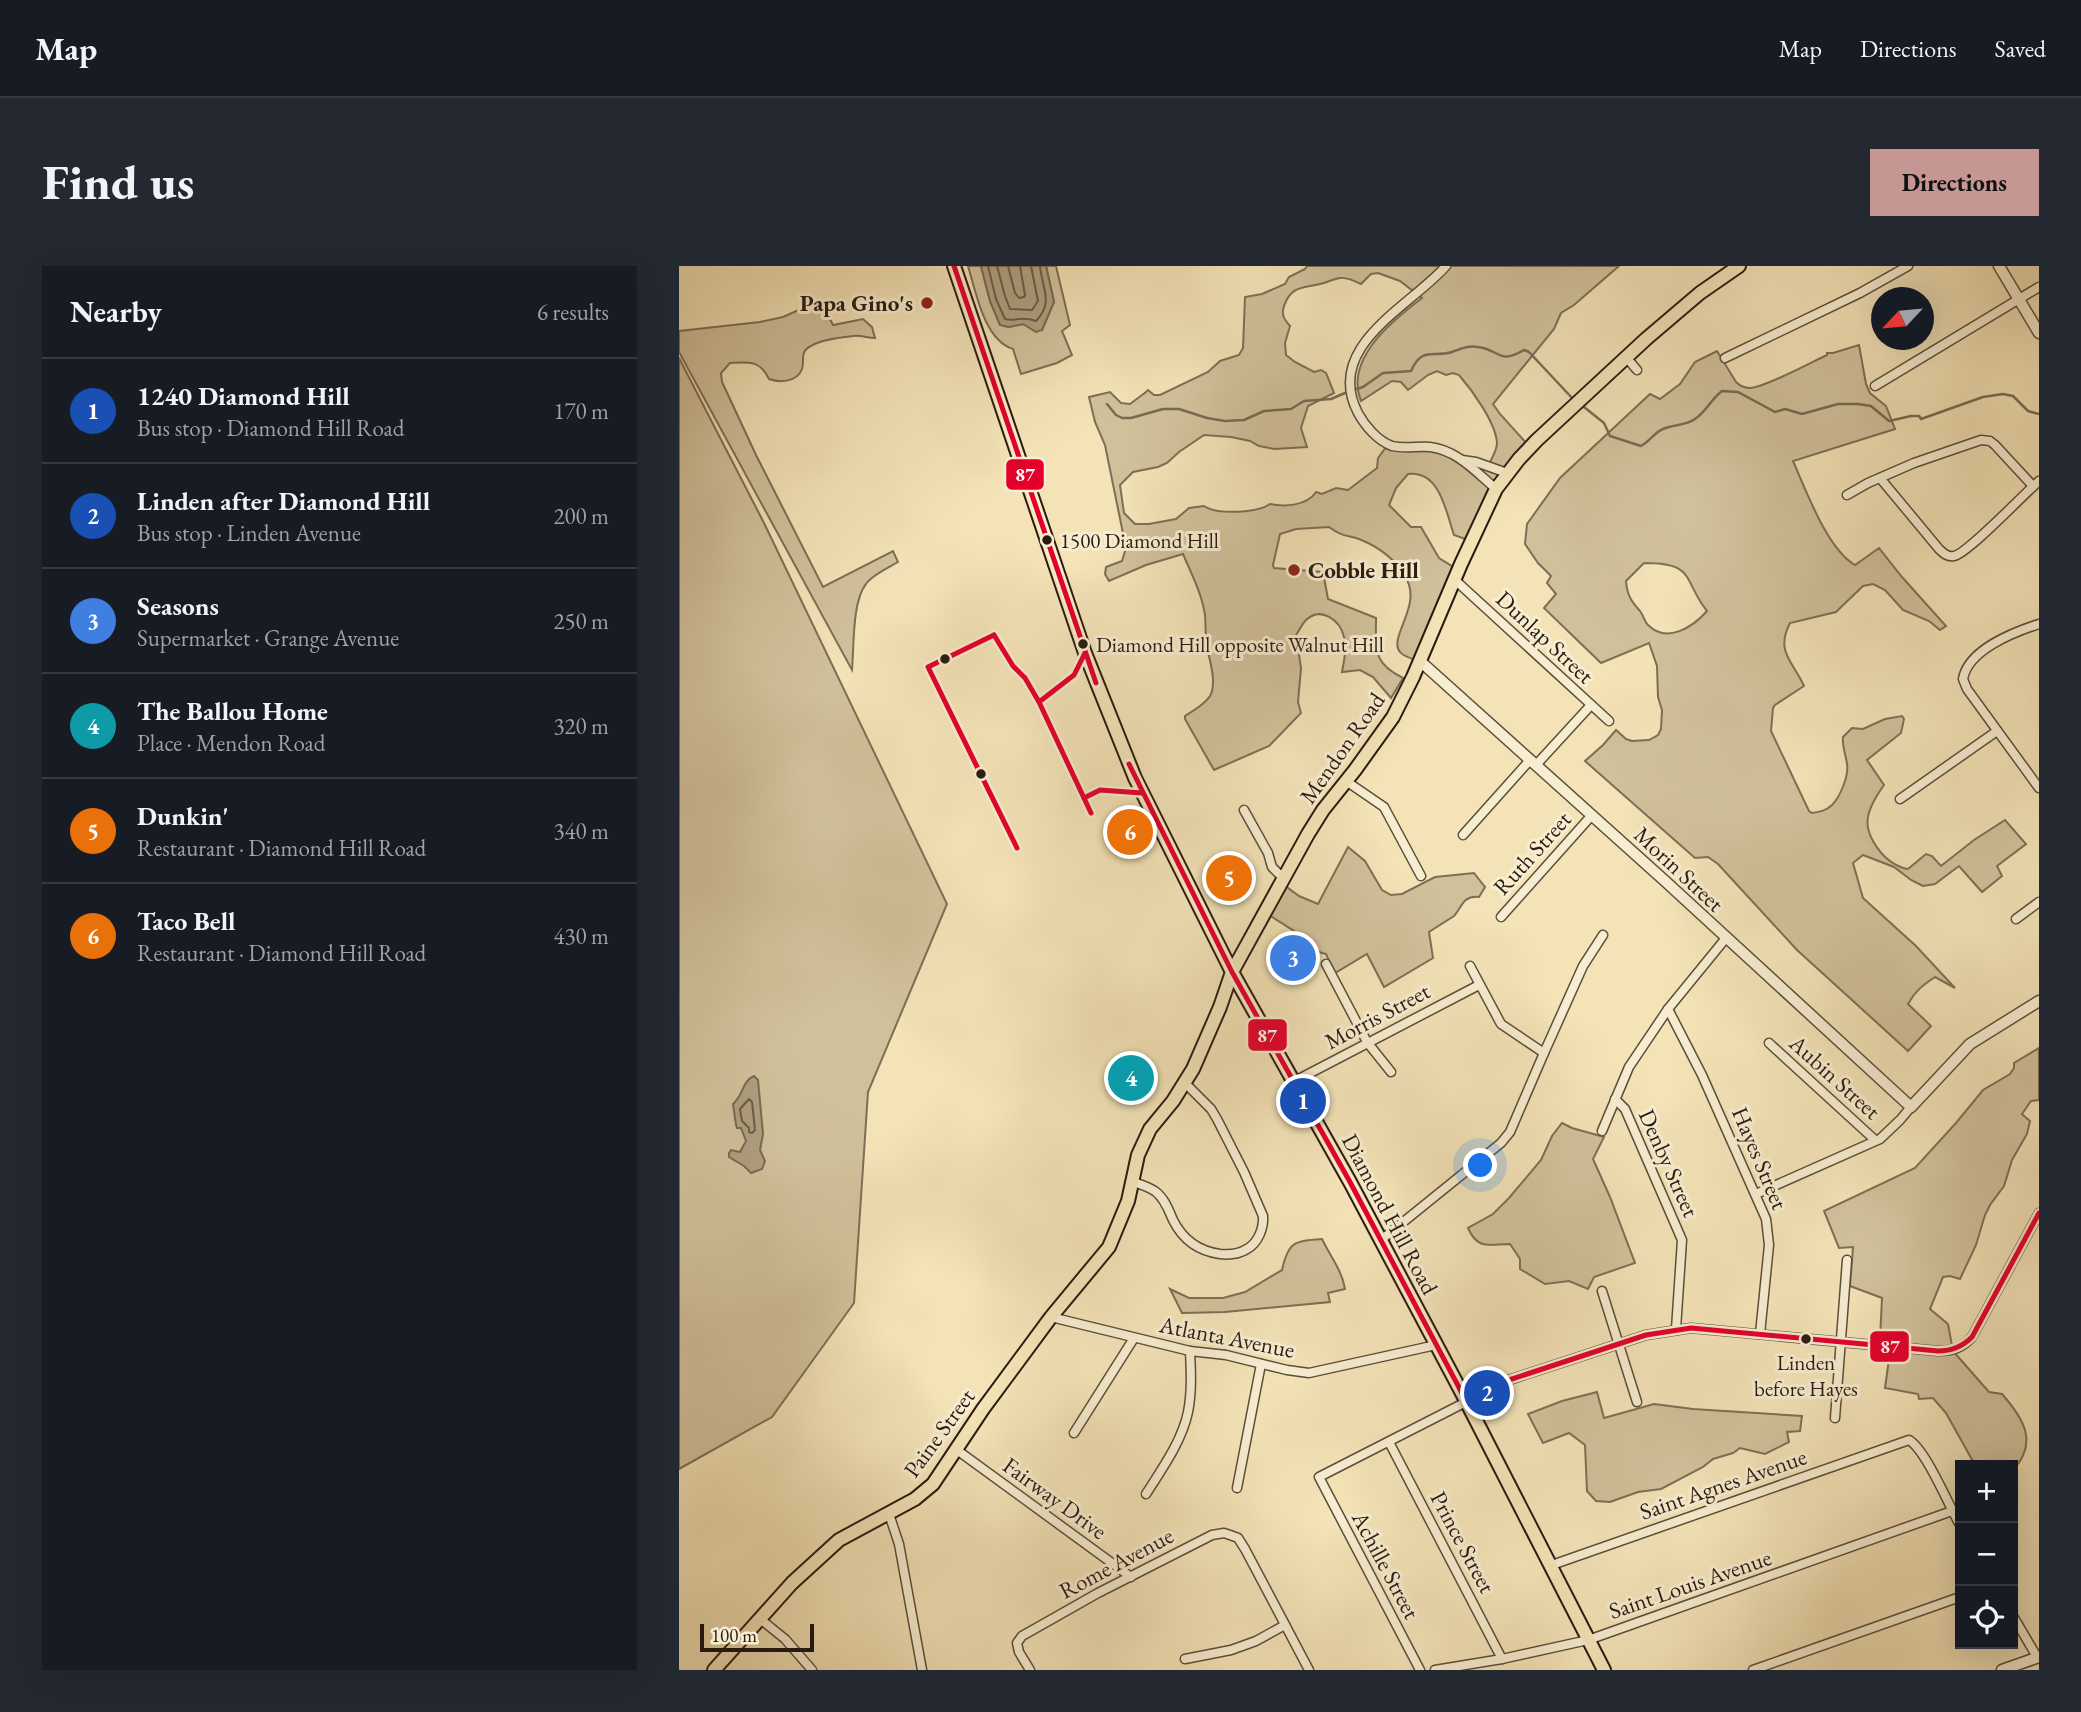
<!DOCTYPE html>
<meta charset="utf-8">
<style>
body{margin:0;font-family:"EB Garamond",serif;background:#242831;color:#f1f3f6}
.controls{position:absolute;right:21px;bottom:21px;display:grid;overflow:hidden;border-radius:0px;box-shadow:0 7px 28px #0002}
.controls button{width:63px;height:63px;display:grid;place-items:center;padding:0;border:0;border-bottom:2px solid #363941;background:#171b24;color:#f1f3f6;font:35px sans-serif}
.compass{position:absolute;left:1192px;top:21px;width:63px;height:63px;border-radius:50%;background:#171b24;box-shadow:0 7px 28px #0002;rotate:244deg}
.scale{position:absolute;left:21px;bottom:18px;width:114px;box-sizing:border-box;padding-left:7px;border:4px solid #2a1b11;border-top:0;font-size:19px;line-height:24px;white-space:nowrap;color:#2a1b11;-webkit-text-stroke:5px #f7edd0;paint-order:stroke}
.you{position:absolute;left:802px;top:900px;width:24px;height:24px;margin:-18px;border:5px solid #fff;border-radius:50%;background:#1a73e8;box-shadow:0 0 0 10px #1a73e833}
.badge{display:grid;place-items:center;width:46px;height:46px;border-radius:50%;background:#c59692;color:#fff;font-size:23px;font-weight:700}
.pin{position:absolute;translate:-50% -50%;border:4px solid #fff;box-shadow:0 2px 7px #0006}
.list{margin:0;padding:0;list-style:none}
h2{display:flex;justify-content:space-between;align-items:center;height:91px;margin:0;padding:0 28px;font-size:30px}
h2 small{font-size:23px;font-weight:400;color:#9ea1a6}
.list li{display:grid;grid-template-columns:46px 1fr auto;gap:21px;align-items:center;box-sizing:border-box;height:105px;padding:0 28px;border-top:2px solid #363941}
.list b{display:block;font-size:26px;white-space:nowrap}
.list p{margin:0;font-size:23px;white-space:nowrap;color:#9ea1a6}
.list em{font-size:23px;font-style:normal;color:#9ea1a6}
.icon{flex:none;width:38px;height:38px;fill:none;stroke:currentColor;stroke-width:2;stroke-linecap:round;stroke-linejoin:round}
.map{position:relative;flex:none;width:1360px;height:1404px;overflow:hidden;border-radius:0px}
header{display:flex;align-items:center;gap:42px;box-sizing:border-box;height:98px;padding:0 35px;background:#171b24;border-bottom:2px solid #363941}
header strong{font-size:33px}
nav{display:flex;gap:38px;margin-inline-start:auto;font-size:24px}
.intro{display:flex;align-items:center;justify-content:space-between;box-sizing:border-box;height:168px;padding:0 42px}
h1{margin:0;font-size:49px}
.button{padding:18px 32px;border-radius:0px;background:#c59692;color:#111;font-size:24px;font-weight:700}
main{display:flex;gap:42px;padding:0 42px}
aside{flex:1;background:#171b24;border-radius:0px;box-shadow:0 7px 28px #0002}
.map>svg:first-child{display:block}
</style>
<header>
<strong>Map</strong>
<nav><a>Map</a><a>Directions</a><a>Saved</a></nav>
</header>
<div class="intro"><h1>Find us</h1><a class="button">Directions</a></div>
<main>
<aside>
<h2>Nearby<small>6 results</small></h2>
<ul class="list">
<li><span class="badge" style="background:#1a4fb4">1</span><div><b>1240 Diamond Hill</b><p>Bus stop · Diamond Hill Road</p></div><em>170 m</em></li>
<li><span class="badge" style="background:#1a4fb4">2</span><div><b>Linden after Diamond Hill</b><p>Bus stop · Linden Avenue</p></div><em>200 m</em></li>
<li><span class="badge" style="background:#3f7fe0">3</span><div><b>Seasons</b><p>Supermarket · Grange Avenue</p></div><em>250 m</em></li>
<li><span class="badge" style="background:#0f9aa8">4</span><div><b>The Ballou Home</b><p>Place · Mendon Road</p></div><em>320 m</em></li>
<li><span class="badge" style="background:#e8710a">5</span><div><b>Dunkin'</b><p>Restaurant · Diamond Hill Road</p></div><em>340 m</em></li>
<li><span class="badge" style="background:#e8710a">6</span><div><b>Taco Bell</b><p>Restaurant · Diamond Hill Road</p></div><em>430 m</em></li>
</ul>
</aside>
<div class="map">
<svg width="1360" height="1404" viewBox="0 0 1360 1404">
<rect width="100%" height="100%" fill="#f3e3b7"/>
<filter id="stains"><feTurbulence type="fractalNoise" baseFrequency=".00286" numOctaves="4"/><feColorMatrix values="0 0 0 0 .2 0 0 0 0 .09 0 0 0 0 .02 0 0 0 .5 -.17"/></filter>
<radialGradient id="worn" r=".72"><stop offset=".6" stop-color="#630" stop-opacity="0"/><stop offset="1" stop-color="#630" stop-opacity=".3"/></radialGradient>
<!-- green -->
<g fill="#d1c19b" stroke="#7e6e56" stroke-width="2" fill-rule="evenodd">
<path d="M289,0H302L311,35L321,59L330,61L344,58L363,64L375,36L367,0H377L391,59L383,65L393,89L378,97L342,108L334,83C305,74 297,26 289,0Z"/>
<path d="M628,0H940L895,39L882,47L875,63L814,138L821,148L850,180L792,275L775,269C767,246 761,204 729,208L717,222L710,239L732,261H742L760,292L779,304L740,395C734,393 725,391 721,386C709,372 742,341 728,314C718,294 700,281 680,273C667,269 662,270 650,261L617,263L601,268L594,299L595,302L644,306L649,333L697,352C697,383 693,397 724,412L712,432L694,411L681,404L663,406C665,394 668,383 665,371C661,354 642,340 627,354C623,358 620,365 617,369L622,402L619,436L622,447L590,480L535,504L506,453V450C514,445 526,438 531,430C538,417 531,395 528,382C526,371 527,360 526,349C523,328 512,307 504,288L467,299L430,315L426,308L427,301L443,295L447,282L426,179L416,156L410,131L431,126L442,137L451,138L467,126L469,124L475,129H481L529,106L541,95L560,89L564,82L566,31L583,28L606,18L610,11L626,3ZM699,7L721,15L743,32C714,54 665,93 682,135L713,115L722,116L729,124L749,109L758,105L767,109L774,107L780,109C793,124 817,157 818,177C818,184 813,192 810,198L752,182L710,177L699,192L698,202L669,224L657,222L643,228L637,226C628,240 605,241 591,238C578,247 538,249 525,240L510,242L497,253L470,258H456L445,247L441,219L454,206L479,201L488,197L500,186L525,169L552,171L571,175L580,180L595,183L628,181L622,162L629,140L655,127L647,107L642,104L635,106L616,96L607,89L606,77L611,60C605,53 602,49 605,40C613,18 625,23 645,17C650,15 655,13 661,12C668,11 676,15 682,18L692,8Z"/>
<path d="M142,36L154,59L184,53L193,61L196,72C189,72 182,69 174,70C161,72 143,73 132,80C120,86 126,93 123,103C118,116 101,117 90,113C81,94 70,96 51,97L42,107L43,116L77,189L144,321L214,285L219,296C209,302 193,309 187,318C173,335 175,382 173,404L0,86V65L81,56L104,51L133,38Z"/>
<path d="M1180,79L1187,118L1191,127L1207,140L1216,163L1114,195C1127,224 1148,283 1176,299L1200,282L1223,311L1267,360L1261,364L1250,355L1224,344L1206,324L1194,318L1184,320L1157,346L1111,357C1096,386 1114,395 1125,420L1096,439L1094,442L1092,465L1130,545L1133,547C1140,546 1147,545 1153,539C1161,531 1170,510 1168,498C1167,489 1163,481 1164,471L1173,462L1184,463L1206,453L1223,450L1225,453L1222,467L1188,494L1205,519C1185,547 1181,563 1205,590C1211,596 1221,602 1229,603L1247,588L1253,590L1262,600L1295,574L1326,554L1347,578L1318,600L1323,610L1303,626L1280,600L1256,618L1244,620L1232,614L1215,601L1184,589L1174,597L1184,632L1237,680L1276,722L1256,711C1244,719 1236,725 1229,738L1252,760L1229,785L1118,684L1039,598L1029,591L1016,592L906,495L924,479L937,464L947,473L953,475L970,474L979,469L982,463L983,444L979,431L978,400L970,377L922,397L865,342L877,328L868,317L872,310L859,297L846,278L848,258L881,212L971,128L981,133L1001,118L1016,96L1038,85L1057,116C1061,120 1065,122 1071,122C1085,122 1133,96 1148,89V87H1154ZM965,297C1018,297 1003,314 1028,345C1014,361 988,378 969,359C965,355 965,350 961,345C952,335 948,329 947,315Z"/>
<polygon points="0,92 85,257 268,638 189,826 175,1037 93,1151 0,1203"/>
<path d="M669,581L686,595L703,624L712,629L723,628L756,611L795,607L806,621L800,631C783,629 783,642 775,650L750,666L754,692L705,721L688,688L656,707L647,688L629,683L615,665L587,647L605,619L620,630L639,638Z"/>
<path d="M1360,782V834L1352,835L1343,848L1351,855L1348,868L1333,894L1325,920L1311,939L1306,949L1297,979L1281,1013L1271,1010L1264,1011L1251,1043L1269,1058L1274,1085L1310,1126L1323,1128C1344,1152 1360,1176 1334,1204V1199H1296L1267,1147L1254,1132L1240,1133L1239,1128L1206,1122L1211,1086L1201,1073L1203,1032L1171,1020L1174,981L1160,982L1145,945L1236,902L1277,857L1304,824L1331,808L1335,802V797Z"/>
<path d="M883,857L893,862L925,871L914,893L931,931L956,997L915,1011L909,1023L890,1015L866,1018L841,1003V993L831,978C811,978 799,985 789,962L814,948L830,932L862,894L873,870Z"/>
<path d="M643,973C651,990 663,1004 666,1023L649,1027L651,1036L546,1046L503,1047L491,1023L510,1032H544L566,1026L603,1004C609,976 615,975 643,973Z"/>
<polygon points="918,1126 925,1152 975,1138 1014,1143 1123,1150 1121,1165 1108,1166 1110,1176 1086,1188 1061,1182 1054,1187 1034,1193 1024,1201 982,1223 959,1226 931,1236 917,1235 908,1225 906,1179 890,1167 864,1177 849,1148 883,1135"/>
</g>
<!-- water -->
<g fill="#af9f7f" stroke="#7a6a53" stroke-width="2">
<polygon points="302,0 367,0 375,36 363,64 357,66 344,58 330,61 321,59 311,35"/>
<path d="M75,810L79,814L84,868L81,884L86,895L83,903L72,907L65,900L50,891V887L52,884L61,886L67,875L62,862H58L57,859L54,838C64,830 63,815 75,810Z"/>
</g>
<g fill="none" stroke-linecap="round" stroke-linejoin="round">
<!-- shore -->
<g stroke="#6c5d48" stroke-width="2">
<path d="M309,0L317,33L326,53C337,56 341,49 357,55C375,37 363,22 361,0"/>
<polyline points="318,0 326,30 331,43 353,44 359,35 352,0"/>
<polyline points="329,0 336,27 340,32 345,31 346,29 341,0"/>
<polygon points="70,833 73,836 76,864 73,867 70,866 70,862 63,855 61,843"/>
</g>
<!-- stream -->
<g stroke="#7a6a53" stroke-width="2.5">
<path d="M678,123L684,121L704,107L732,105C743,80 754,92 773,86C782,83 789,79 799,81C822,84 819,99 845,84L850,86L894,133"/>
<polyline points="428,138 437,149 443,152 452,152 484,143 500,143 528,152 546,155 565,154 585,145 612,143 625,135 652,133 666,127"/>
<path d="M905,141L925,157L931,170L962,180C971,175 976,166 984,163C995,158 1006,160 1016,153C1028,145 1032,133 1043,125L1059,126L1096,146L1106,143L1123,148L1159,138H1179L1192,140L1210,155L1232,150H1240L1242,153L1304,131L1324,128L1334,130L1349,145L1360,148"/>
</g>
<defs>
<g id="minor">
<path d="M767,0C732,40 644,80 679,147C686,160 699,175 713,180C726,183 738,180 751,181C778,184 797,206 817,223"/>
<polyline points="947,91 958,104"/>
<polyline points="1046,92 1181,27 1229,0"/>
<polyline points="1196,120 1360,21"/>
<polyline points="783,194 797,196 828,207"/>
<path d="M1201,212L1260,283C1264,287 1268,291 1275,290C1288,288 1345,228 1360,215"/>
<polyline points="1168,229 1189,217 1235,197 1302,174 1311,175 1316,179 1354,220"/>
<polyline points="776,314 930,455"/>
<path d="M1360,358C1335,366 1289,384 1284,413L1288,423L1360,522"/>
<polyline points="857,499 912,439"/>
<polyline points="667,515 705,541 742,610"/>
<polyline points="1221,533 1318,465"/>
<polyline points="565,544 589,587 593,601 604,612"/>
<polyline points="784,569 851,494"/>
<polyline points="822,651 913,549"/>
<polyline points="1337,653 1360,636"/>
<polyline points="647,698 688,776 712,806"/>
<polyline points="989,743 1023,809 1087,953 1090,979 1081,1068"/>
<polyline points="1090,777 1196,874"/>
<polyline points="865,787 904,700 924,669"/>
<polyline points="614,816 800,719"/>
<polyline points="936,833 946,843 1003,974 997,1063"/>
<polyline points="923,865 950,801 989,743 1047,672"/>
<path d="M452,915C460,918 471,921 477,926C486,933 490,945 494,954C504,974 519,985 541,988C550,989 560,988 568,983C579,977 585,962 584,950L565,906L538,853L532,843L505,816"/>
<polyline points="1077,928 1201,873 1221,854 1232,841"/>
<polyline points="702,974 822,877 831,866 865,787 822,758 791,700"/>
<polyline points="923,1025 958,1136"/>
<polyline points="372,1051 511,1085 547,1089 608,1104 630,1107 757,1079"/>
<path d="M784,1129L967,1069L1012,1062L1259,1085C1274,1085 1283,1082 1293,1071L1360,947"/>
<polyline points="1156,1152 1168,994"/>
<polyline points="395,1167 455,1072"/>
<polyline points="710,1176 823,1393"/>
<polyline points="278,1184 452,1311"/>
<polyline points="558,1222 582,1098"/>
<path d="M467,1228C483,1203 503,1175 509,1146C513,1126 512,1105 511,1085"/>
<polyline points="210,1248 220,1278 243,1404"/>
<path d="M870,1300L1230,1174C1247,1184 1270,1240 1281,1259"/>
<polyline points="1334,1350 1358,1391"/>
<polyline points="80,1352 106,1373 133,1404"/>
<polyline points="506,1393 552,1384 577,1375 606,1359"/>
<polyline points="351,1404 340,1386 338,1377 343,1370 419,1327 533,1269 545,1267 551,1269 559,1272 566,1283 630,1404"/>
<polyline points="741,1404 640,1211 787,1136"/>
<polyline points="756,1404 823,1393 909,1374 1273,1245"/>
<polyline points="1074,1404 1281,1331"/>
</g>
<g id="tertiary">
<polyline points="1320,0 1360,67"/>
<polyline points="741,395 986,615 1232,841 1291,778 1360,735"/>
<polyline points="1323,1404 1360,1391"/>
</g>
<g id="primary">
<polyline points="275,0 406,387 456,512 553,706 671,916 784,1129 925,1404"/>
<polyline points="35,1404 113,1317 160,1274 236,1233 254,1218 304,1143 372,1051 430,981 449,935 459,889 471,863 494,835 514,803 541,741 553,706 629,568 644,544 676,504 714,451 734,411 782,298 817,223 840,193 858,174 967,73 1021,27 1060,0"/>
</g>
</defs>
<!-- minor casing -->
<use href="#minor" stroke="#5c4d3a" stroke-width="11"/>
<!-- tertiary casing -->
<use href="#tertiary" stroke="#5c4d3a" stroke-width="13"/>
<!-- primary casing -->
<use href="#primary" stroke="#2a1b11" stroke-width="16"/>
<!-- minor -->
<use href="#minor" stroke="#f7edd0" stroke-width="8"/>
<!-- tertiary -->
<use href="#tertiary" stroke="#f7edd0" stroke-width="10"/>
<!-- primary -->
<use href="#primary" stroke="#f3e3b7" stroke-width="12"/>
<defs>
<g id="bus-1">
<polyline points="275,0 417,417"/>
<polyline points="315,369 249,401 338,582"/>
<polyline points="315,369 334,400 346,412 360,436 412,547"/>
<polyline points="360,436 395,409 406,387"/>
<polyline points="450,498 553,706 671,916 784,1129"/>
<polyline points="405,532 421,524 463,527"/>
<path d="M784,1129L967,1069L1012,1062L1259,1085C1273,1085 1283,1081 1293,1071L1360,947"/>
</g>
</defs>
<!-- bus-1 casing -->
<use href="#bus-1" stroke="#f7edd0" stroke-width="10"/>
<!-- bus-1 -->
<use href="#bus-1" stroke="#e4002b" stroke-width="5"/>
</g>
<!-- markers -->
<g fill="#8f2418" stroke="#f7edd0" stroke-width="2.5">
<circle cx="248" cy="37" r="7"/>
<circle cx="615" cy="304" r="7"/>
</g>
<g fill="#2a1b11" stroke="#f7edd0" stroke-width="2.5">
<circle cx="368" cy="274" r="6"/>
<circle cx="404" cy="378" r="6"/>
<circle cx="266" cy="393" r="6"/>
<circle cx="302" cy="508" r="6"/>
<circle cx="1127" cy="1073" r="6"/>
</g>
<g text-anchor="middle" stroke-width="6" stroke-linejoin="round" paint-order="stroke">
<!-- bus labels -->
<g font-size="21" fill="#2a1b11" stroke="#f7edd0" text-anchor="start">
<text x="381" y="282">1500 Diamond Hill</text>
<text x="417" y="386">Diamond Hill opposite Walnut Hill</text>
<text x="1127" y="1104" text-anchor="middle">Linden<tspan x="1127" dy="26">before Hayes</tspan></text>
</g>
<!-- poi labels -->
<g font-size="23" font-weight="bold" fill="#2a1b11" stroke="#f7edd0" text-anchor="end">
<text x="234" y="45">Papa Gino's</text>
<text x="629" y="312" text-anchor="start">Cobble Hill</text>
</g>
<!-- street labels -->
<g font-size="23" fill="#2a1b11" stroke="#f7edd0">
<text transform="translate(866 371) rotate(43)" y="8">Dunlap Street</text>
<text transform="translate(663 482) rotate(-55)" y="8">Mendon Road</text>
<text transform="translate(853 587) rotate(-48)" y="8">Ruth Street</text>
<text transform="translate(1000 603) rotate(43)" y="8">Morin Street</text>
<text transform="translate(698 750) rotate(-28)" y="8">Morris Street</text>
<text transform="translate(1156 811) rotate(42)" y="8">Aubin Street</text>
<text transform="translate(1081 892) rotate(67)" y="8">Hayes Street</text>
<text transform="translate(990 897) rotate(66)" y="8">Denby Street</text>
<text transform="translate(711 948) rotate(62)" y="8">Diamond Hill Road</text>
<text transform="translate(548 1071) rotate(11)" y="8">Atlanta Avenue</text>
<text transform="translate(260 1167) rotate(-54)" y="8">Paine Street</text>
<text transform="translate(1044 1218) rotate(-19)" y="8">Saint Agnes Avenue</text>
<text transform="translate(376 1232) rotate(36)" y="8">Fairway Drive</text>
<text transform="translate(784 1276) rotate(62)" y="8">Prince Street</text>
<text transform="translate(437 1297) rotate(-28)" y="8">Rome Avenue</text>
<text transform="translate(707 1299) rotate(62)" y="8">Achille Street</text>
<text transform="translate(1011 1318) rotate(-19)" y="8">Saint Louis Avenue</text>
</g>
</g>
<g stroke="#f7edd0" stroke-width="2.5">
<rect x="326" y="192" width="40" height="33" rx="7" fill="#e4002b"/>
<rect x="568" y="752" width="41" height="34" rx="7" fill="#e4002b"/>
<rect x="1190" y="1064" width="41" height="33" rx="7" fill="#e4002b"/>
</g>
<g font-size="19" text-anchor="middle" font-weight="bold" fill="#fff">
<text x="346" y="215">87</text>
<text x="588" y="776">87</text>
<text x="1211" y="1087">87</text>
</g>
<rect width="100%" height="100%" filter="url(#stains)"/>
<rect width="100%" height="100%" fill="url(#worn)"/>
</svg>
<div class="controls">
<button>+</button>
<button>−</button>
<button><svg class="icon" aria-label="locate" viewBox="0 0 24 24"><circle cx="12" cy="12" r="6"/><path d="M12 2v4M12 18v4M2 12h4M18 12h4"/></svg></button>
</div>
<svg class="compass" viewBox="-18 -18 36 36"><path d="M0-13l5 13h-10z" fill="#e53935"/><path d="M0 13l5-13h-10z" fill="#9ea1a6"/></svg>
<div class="scale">100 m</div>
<div class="you"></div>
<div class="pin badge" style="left:624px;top:835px;background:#1a4fb4">1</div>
<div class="pin badge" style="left:808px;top:1127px;background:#1a4fb4">2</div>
<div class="pin badge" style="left:614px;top:692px;background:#3f7fe0">3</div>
<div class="pin badge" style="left:452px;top:812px;background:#0f9aa8">4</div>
<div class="pin badge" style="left:550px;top:612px;background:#e8710a">5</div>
<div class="pin badge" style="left:451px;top:566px;background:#e8710a">6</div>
</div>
</main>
